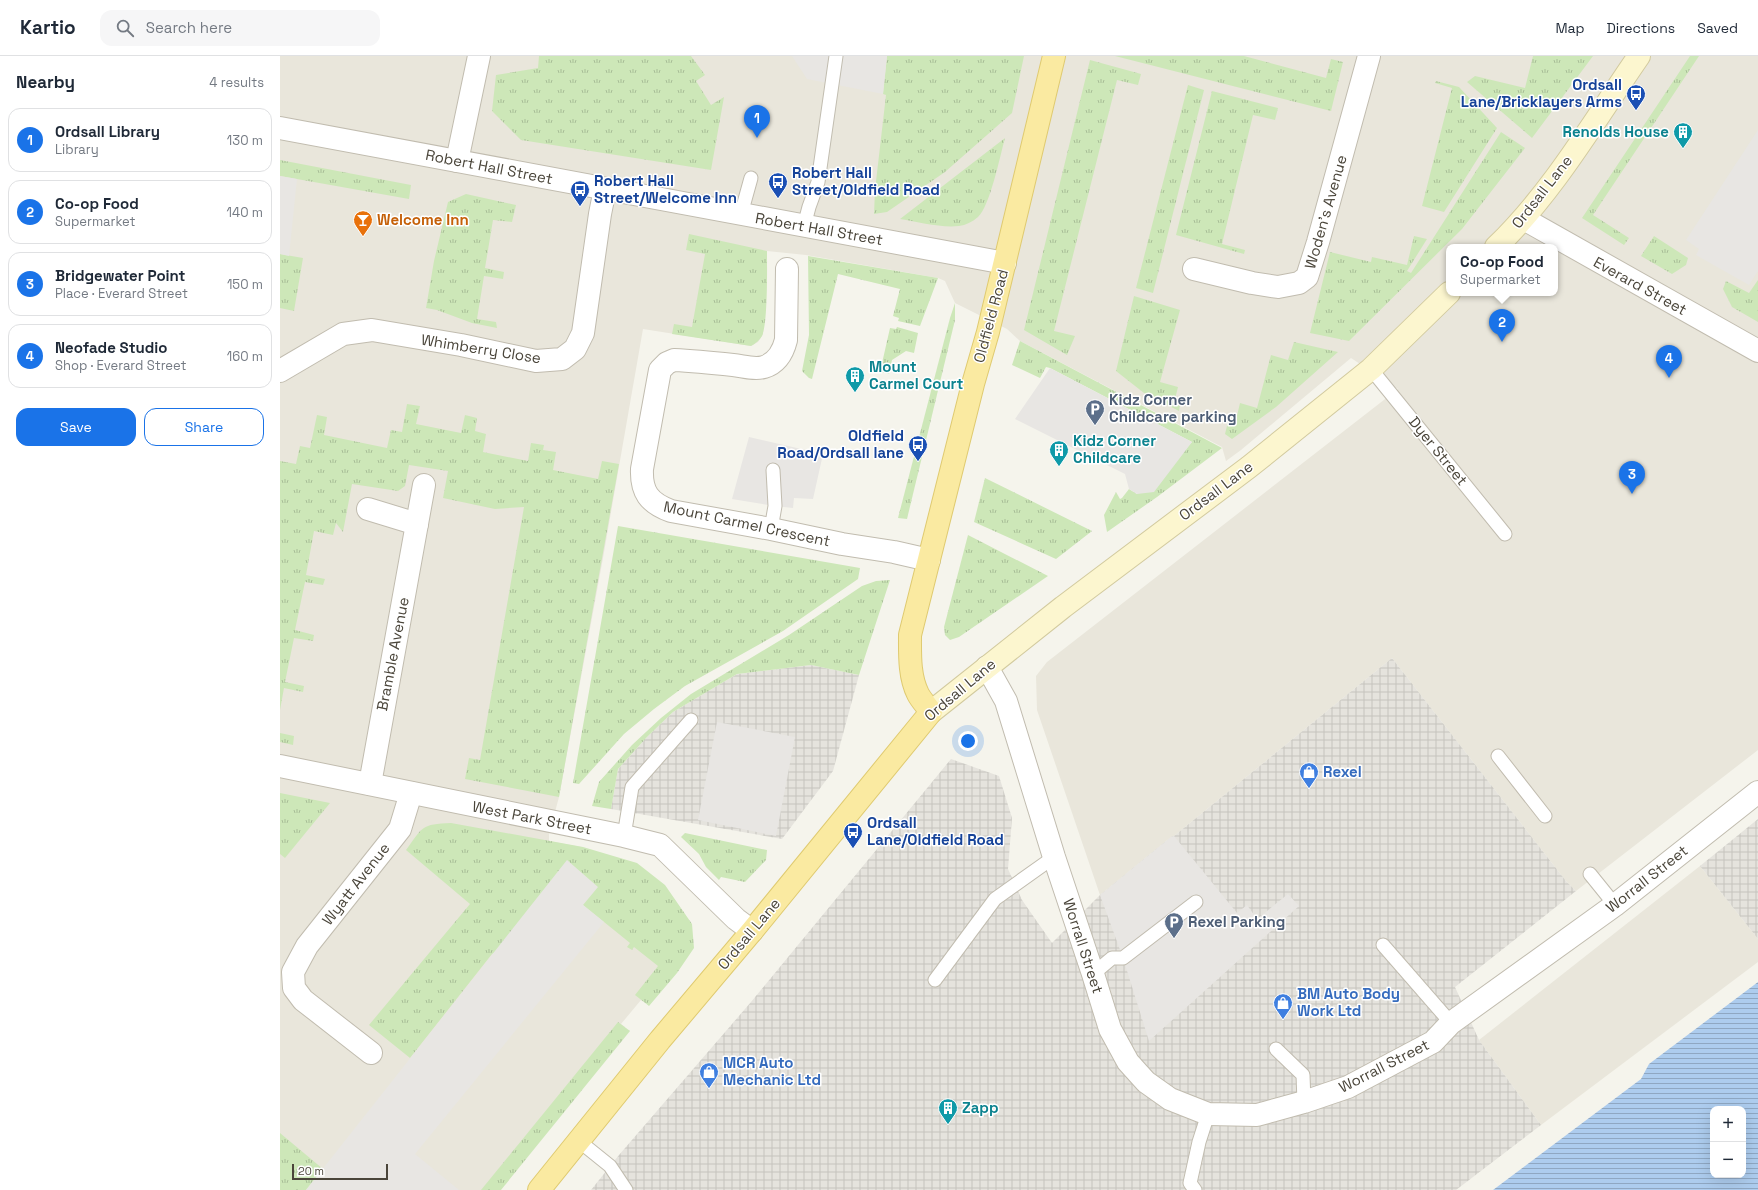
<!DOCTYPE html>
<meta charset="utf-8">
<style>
body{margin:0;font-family:"Space Grotesk",sans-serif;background:#f6f6f7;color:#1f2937}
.controls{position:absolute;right:12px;bottom:12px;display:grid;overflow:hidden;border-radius:8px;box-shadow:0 4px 16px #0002}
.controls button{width:36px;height:36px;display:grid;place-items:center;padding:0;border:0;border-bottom:1px solid #e0e1e3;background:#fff;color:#1f2937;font:20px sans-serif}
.scale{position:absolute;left:12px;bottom:10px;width:96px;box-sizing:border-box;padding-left:4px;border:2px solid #4a453a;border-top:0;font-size:11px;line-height:14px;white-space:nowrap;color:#4a453a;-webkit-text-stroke:3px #fff;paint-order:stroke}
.you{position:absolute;left:688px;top:685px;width:14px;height:14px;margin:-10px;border:3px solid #fff;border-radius:50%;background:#1a73e8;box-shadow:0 0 0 6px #1a73e833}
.badge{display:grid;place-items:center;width:26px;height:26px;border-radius:50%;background:#1a73e8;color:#fff;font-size:13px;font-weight:700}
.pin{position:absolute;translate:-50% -33px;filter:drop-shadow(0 1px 2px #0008)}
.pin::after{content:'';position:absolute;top:21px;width:14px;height:12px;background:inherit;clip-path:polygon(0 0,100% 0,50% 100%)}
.popup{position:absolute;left:1166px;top:188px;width:112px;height:52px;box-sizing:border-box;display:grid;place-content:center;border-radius:8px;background:#fff;filter:drop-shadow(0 1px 3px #0005);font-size:13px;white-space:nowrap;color:#747a83}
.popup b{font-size:15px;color:#1f2937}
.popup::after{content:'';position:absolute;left:50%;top:100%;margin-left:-8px;border:8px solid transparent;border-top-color:#fff}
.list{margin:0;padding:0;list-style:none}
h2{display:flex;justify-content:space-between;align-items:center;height:52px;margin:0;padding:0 16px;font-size:17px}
h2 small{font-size:13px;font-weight:400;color:#747a83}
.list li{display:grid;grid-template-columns:26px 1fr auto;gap:12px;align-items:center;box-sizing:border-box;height:64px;margin:0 8px 8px;padding:0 8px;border:1px solid #e0e1e3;border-radius:12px}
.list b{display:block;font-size:15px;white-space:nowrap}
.list p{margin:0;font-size:13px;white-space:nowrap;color:#747a83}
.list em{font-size:13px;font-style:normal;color:#747a83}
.actions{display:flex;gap:8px;padding:12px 16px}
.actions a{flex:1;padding:9px 0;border:1px solid #1a73e8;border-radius:12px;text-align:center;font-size:14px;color:#1a73e8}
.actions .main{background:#1a73e8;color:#fff}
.icon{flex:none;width:22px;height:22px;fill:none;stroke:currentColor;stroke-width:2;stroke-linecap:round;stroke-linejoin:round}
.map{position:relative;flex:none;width:1478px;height:1134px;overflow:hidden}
header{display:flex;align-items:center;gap:24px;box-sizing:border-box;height:56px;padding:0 20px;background:#fff;border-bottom:1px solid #e0e1e3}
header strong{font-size:19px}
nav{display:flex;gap:22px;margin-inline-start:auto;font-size:14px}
.search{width:280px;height:36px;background:#f6f6f7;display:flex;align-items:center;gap:10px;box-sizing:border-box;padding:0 14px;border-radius:12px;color:#747a83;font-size:15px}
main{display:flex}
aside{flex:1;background:#fff}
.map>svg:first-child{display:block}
</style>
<header>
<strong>Kartio</strong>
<div class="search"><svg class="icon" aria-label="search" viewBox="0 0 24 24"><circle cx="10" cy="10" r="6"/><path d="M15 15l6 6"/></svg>Search here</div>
<nav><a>Map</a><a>Directions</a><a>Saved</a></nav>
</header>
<main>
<aside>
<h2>Nearby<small>4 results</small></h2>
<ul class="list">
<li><span class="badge">1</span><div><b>Ordsall Library</b><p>Library</p></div><em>130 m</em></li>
<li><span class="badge">2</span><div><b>Co-op Food</b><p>Supermarket</p></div><em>140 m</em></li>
<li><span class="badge">3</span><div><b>Bridgewater Point</b><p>Place · Everard Street</p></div><em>150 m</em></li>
<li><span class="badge">4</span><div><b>Neofade Studio</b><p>Shop · Everard Street</p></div><em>160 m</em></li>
</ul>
<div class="actions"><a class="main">Save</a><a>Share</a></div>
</aside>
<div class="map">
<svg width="1478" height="1134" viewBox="0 0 1478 1134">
<defs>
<pattern id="industrial-grid" width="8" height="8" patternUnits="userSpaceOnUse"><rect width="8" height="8" fill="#e5e3dd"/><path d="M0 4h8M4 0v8" fill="none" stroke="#c6c4be"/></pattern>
<pattern id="grass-tufts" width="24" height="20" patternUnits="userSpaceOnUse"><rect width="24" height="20" fill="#cde7b8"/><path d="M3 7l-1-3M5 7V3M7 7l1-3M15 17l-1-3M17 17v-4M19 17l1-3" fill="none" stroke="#a8bd97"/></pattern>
<pattern id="water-rules" width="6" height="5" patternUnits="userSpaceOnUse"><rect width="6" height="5" fill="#adccee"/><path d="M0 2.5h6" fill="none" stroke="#8fa7c2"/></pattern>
</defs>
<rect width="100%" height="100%" fill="#f5f4ec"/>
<!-- residential -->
<g fill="#e9e6db" fill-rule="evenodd">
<path d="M0,0H1478V694L1296,835L1286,825L1112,602L894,780L891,781L820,839L757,654L756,620L767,606L1118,333L1071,302L961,394L946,405L942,391L740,285L727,273L675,247L665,225L658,222L526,199L487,195V218L483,278L478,286L471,290L363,273L323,502L279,741L269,778V785L301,791L405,872L364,946L361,944L341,968L345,971L211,1134H0ZM1169,191H1275V237H1169Z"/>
<polygon points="1420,810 1478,883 1478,906 1261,1069 1199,984"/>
</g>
<!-- industrial -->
<g fill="url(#industrial-grid)">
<polygon points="1112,602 1286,825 1296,835 1175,931 1199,984 1261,1069 1176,1134 311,1134 339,1099 471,946 671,703 719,720 732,762 728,813 742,844 772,887 820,839 891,781 894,780"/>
<polygon points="531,609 579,619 553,715 502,783 331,753 338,713 367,681 393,656 457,618"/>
<polygon points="1478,763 1478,883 1420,810"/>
</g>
<!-- grass -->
<g fill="url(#grass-tufts)">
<polygon points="259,0 411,0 425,19 416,25 431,49 444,41 431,114 241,84 212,55 216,19 258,12"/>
<polygon points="607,0 744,0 732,57 665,116 607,156 594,158 595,134 606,39 603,38"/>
<polygon points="835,0 964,0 1046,22 1051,3 1063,6 1051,55"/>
<polygon points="1253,0 1313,0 1252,82 1187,26 1195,20 1245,32"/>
<polygon points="1410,0 1419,0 1313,159 1349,182 1344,189 1302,162"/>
<polygon points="810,4 861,18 858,29 837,24 774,275 795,280 787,299 744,274"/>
<polygon points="1156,25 1179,31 1217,72 1164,156 1142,150 1172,32 1155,27"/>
<polygon points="908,29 924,34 873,237 856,232"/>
<polygon points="932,35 998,52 995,64 973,59 942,188 965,194 964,198 896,179"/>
<polygon points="1221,76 1245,92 1182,173 1069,285 1030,277 1050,196 1091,206 1092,201 1127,209 1134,180 1147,183 1127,215 1131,217"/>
<path d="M725,82C720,100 710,150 698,161C692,166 686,169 679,170C660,172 639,166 620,163Z"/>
<polygon points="0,104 131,129 129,143 0,120"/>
<polygon points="186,138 236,149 232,166 213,164 205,212 224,216 223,223 204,220 197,263 216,266 217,272 192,267 157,254 146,252 154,205 168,146"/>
<path d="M409,178L487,195C487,210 488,268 482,280C479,285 476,287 471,290L392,278L394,268L412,271L425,198L406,194Z"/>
<polygon points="1374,180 1408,202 1406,209 1392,218 1361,200"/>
<polygon points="0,198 23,202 14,255 0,252"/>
<polygon points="528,200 658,222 640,270 618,265 619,262 613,260 620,233 558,218 532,323 529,322 522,315 529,279"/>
<polygon points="1478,224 1478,266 1452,251 1443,233 1446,225 1469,237"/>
<polygon points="854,240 900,254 880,326 898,331 894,347 900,349 899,355 864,337 836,315"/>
<polygon points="675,247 675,264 627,463 618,462 670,262"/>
<polygon points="617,271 638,277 634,297 626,295 612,304 609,318 600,316 610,272 616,273"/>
<polygon points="740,285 942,392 877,441 827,476 824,459 836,436 840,443 842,442 849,433 857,438 912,386 770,312 766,311 760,322 732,309"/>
<polygon points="1014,286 1058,296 996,351 952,383 945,378 949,362 956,364 960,347 977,352 991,299 1008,304"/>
<polygon points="127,348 140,350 136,368 181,377 185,359 197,362 195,375 206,378 203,396 248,405 251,387 264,389 263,394 276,396 273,414 318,423 322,405 339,408 279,741 185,723 189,702 200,704 244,451 215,453 163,442 168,415 129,409 125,430 118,435 72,428 63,476 56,467 53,479 34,475 26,519 45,523 43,529 25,526 15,574 34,579 33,585 14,582 5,626 24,630 23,636 4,632 0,654 0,405 16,408 20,390 30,392 37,359 47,361 44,379 107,392 111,374 122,376"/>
<polygon points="705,422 812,475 776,503 694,466"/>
<polygon points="338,470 580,512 578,523 503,575 405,630 374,653 344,678 299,728 293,727"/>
<polygon points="688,479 768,520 679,581 670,584 665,579 664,571"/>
<polygon points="610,524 579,619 531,609 457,618 393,656 367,681 338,713 331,753 312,750 319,726 352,689 381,662 411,638 509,579 582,530 596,525"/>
<polygon points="0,677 14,680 13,689 0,686"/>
<polygon points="0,737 50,747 5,802 0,798"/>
<path d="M171,767L303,791L357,807L385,829L412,868L414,892L397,917L369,950L355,939L378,910L354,891L352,894L347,891L350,887L303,849L212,898L130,1002L89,969L190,848L126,794C143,771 141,768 171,767Z"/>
<polygon points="405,777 487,794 486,804 465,826 441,821 439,824 426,811 419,798 401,781"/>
<polygon points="338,966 350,975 221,1134 201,1134"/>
<polygon points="0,1077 43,1113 26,1134 0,1134"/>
</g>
<!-- parking -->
<g fill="#e8e6e3">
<polygon points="512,0 607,0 603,38 527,23"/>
<polygon points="1478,74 1478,215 1469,229 1416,199 1419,193 1406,184"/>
<polygon points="0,120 17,123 9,200 0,198"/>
<polygon points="770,312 912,386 874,436 857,438 849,433 845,418 735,363"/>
<polygon points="469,381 543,398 533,443 514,442 513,452 495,450 452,443"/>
<polygon points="437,666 515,681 496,780 418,764"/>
<polygon points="894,780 957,857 967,849 977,863 1008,838 1019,850 869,985 843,902 820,839 891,781"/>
<polygon points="287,804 318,831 303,849 324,866 135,1098 179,1134 26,1134"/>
</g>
<!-- water -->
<path fill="url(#water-rules)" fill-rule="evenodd" d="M1478,926V1134H1213L1361,1023L1369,1008ZM1433,1053H1463V1119H1433Z"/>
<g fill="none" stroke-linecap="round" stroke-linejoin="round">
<defs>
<g id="service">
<polyline points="461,158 471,122"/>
<polyline points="524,170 529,151 538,126 556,0"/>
<polyline points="1091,313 1225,478"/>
<polyline points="491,473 495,450 493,414"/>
<polyline points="1218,700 1265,760"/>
<polyline points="344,780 352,731 411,664"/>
<polyline points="1310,818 1335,849"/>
<polyline points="1103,889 1171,967"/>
<polyline points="813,918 832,902 843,902 916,846"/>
<polyline points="655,924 715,843 774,801"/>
<polyline points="996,993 1023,1019 1024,1046"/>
<polyline points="299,1085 330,1110 346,1134"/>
<polyline points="915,1134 910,1127 919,1086 928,1058"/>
</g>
<g id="minor">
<polyline points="177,105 199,0"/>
<polyline points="1244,163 1478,295"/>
<path d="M507,213L506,284C503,296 497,307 484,311C474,314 463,310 453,309C434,307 414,305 394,304L387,307L380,314L362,413C361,436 369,447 391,455L491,473L562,488L614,496L649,504"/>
<polyline points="914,213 972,227 998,231 1019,227 1027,221 1038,186 1089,0"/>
<polyline points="0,315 63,278 92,274 181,289 256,305 282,303 295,293 303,277 320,158 325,133"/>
<polyline points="88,453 137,468"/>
<polyline points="707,611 726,645 774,801 813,918 830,973 848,1006 866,1026 890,1043 928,1058 977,1059 1024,1046 1068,1031 1153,986 1171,967 1335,849 1478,736"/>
<polyline points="0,710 344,780 380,789 456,863 472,875"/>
<polyline points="90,728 144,429"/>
<polyline points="91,997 23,944 14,932 13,916 27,890 120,773 131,737"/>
</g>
<polyline id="tertiary" points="0,72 725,207"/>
<g id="secondary">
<path d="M1216,191C1273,136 1314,65 1359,0"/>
<polyline points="651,656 783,551 969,411 1091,313 1169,237"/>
</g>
<path id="primary" d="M259,1134L380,984L472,875L651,656C647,650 641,644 638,638C629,620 630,598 630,579L693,328L708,276L774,0"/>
</defs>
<!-- service casing -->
<use href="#service" stroke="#c1bcaf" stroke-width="15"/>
<!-- minor casing -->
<use href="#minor" stroke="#c1bcaf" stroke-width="24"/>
<!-- tertiary casing -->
<use href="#tertiary" stroke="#c1bcaf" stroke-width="24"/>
<!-- secondary casing -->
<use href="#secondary" stroke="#d2ca9e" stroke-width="24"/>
<!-- primary casing -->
<use href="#primary" stroke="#dfca70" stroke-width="24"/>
<!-- service -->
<use href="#service" stroke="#fff" stroke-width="13"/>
<!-- minor -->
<use href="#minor" stroke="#fff" stroke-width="22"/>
<!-- tertiary -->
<use href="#tertiary" stroke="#fff" stroke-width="22"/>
<!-- secondary -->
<use href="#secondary" stroke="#fcf6cf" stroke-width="22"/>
<!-- primary -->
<use href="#primary" stroke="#faeaa1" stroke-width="22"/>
</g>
<!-- icons -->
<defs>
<symbol id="bus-pin" viewBox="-11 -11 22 30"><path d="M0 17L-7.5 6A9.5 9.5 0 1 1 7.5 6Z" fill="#1a4fb4" stroke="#fff"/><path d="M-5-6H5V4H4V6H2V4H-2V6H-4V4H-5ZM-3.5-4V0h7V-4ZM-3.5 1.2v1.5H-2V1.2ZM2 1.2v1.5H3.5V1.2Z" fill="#fff"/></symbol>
<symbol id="building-pin" viewBox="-11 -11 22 30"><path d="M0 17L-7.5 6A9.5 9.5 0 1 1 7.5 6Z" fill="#0f9aa8" stroke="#fff"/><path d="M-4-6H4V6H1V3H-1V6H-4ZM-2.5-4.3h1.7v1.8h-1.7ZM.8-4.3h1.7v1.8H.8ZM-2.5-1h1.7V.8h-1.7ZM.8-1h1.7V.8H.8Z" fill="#fff"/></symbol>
<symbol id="bar-pin" viewBox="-11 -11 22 30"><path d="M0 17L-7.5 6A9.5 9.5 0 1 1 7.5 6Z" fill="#e8710a" stroke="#fff"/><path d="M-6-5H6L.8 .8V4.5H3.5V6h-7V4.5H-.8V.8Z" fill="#fff"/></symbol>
<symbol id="parking-pin" viewBox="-11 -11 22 30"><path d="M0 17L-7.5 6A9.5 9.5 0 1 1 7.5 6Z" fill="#5c6f8a" stroke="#fff"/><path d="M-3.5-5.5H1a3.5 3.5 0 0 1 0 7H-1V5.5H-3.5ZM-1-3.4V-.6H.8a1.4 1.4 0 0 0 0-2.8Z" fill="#fff"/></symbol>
<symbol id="shop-pin" viewBox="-11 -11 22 30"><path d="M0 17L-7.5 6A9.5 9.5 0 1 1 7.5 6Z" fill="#3f7fe0" stroke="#fff"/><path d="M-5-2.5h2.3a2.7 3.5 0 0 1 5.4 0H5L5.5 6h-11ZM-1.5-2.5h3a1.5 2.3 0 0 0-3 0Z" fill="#fff"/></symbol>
</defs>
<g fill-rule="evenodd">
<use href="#bus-pin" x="1345" y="27" width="22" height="30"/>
<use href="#building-pin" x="1392" y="65" width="22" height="30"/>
<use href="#bus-pin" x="487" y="115" width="22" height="30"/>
<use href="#bus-pin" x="289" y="123" width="22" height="30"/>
<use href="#bar-pin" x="72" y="153" width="22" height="30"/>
<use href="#building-pin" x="564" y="309" width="22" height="30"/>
<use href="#parking-pin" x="804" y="342" width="22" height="30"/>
<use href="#bus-pin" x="627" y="378" width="22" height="30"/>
<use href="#building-pin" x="768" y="383" width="22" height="30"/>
<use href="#shop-pin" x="1018" y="705" width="22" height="30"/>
<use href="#bus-pin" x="562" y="765" width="22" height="30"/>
<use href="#parking-pin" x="883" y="855" width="22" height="30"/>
<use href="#shop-pin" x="992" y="936" width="22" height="30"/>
<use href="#shop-pin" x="418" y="1005" width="22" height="30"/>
<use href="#building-pin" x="657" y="1041" width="22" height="30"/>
</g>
<g text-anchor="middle" stroke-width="3" stroke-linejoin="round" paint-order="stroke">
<!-- transit labels -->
<g font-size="15" font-weight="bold" fill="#164399" stroke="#fff" text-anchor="start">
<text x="1342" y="34" text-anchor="end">Ordsall<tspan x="1342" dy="17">Lane/Bricklayers Arms</tspan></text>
<text x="512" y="122">Robert Hall<tspan x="512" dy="17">Street/Oldfield Road</tspan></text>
<text x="314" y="130">Robert Hall<tspan x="314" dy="17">Street/Welcome Inn</tspan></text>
<text x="624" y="385" text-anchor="end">Oldfield<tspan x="624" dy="17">Road/Ordsall lane</tspan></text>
<text x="587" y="772">Ordsall<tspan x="587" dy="17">Lane/Oldfield Road</tspan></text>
</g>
<!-- culture labels -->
<g font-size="15" font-weight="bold" fill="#0d838f" stroke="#fff" text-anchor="start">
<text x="1389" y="81" text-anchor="end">Renolds House</text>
<text x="589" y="316">Mount<tspan x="589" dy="17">Carmel Court</tspan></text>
<text x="793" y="390">Kidz Corner<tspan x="793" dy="17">Childcare</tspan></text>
<text x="682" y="1057">Zapp</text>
</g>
<!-- street labels -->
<g font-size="15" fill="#4a453a" stroke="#fff">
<text transform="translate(209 111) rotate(11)" y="5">Robert Hall Street</text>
<text transform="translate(1262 136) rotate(-52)" y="5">Ordsall Lane</text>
<text transform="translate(1046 156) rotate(-74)" y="5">Woden's Avenue</text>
<text transform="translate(539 173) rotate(10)" y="5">Robert Hall Street</text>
<text transform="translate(1360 230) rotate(29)" y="5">Everard Street</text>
<text transform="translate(711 260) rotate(-75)" y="5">Oldfield Road</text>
<text transform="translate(201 293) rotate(9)" y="5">Whimberry Close</text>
<text transform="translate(1158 395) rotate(51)" y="5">Dyer Street</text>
<text transform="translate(936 435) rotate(-37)" y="5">Ordsall Lane</text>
<text transform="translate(467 468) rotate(12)" y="5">Mount Carmel Crescent</text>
<text transform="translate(113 598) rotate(-79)" y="5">Bramble Avenue</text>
<text transform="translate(680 634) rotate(-40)" y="5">Ordsall Lane</text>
<text transform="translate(252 762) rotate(11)" y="5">West Park Street</text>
<text transform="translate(1367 823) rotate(-38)" y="5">Worrall Street</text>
<text transform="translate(76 828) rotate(-52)" y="5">Wyatt Avenue</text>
<text transform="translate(469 878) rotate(-50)" y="5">Ordsall Lane</text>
<text transform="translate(803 890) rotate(72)" y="5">Worrall Street</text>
<text transform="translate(1104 1010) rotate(-27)" y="5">Worrall Street</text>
</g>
<!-- food labels -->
<g font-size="15" font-weight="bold" fill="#c56008" stroke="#fff" text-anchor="start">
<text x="97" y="169">Welcome Inn</text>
</g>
<!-- service labels -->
<g font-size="15" font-weight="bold" fill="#4e5e75" stroke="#fff" text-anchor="start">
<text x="829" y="349">Kidz Corner<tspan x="829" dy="17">Childcare parking</tspan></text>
<text x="908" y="871">Rexel Parking</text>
</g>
<!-- shop labels -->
<g font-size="15" font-weight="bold" fill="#366cbe" stroke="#fff" text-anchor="start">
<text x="1043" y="721">Rexel</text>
<text x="1017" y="943">BM Auto Body<tspan x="1017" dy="17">Work Ltd</tspan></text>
<text x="443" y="1012">MCR Auto<tspan x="443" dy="17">Mechanic Ltd</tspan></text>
</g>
</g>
</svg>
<div class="controls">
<button>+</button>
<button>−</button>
</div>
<div class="scale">20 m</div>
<div class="you"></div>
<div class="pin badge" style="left:477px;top:82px">1</div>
<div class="pin badge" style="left:1222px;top:286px">2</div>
<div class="popup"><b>Co-op Food</b>Supermarket</div>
<div class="pin badge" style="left:1352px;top:438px">3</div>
<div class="pin badge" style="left:1389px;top:322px">4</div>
</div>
</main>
